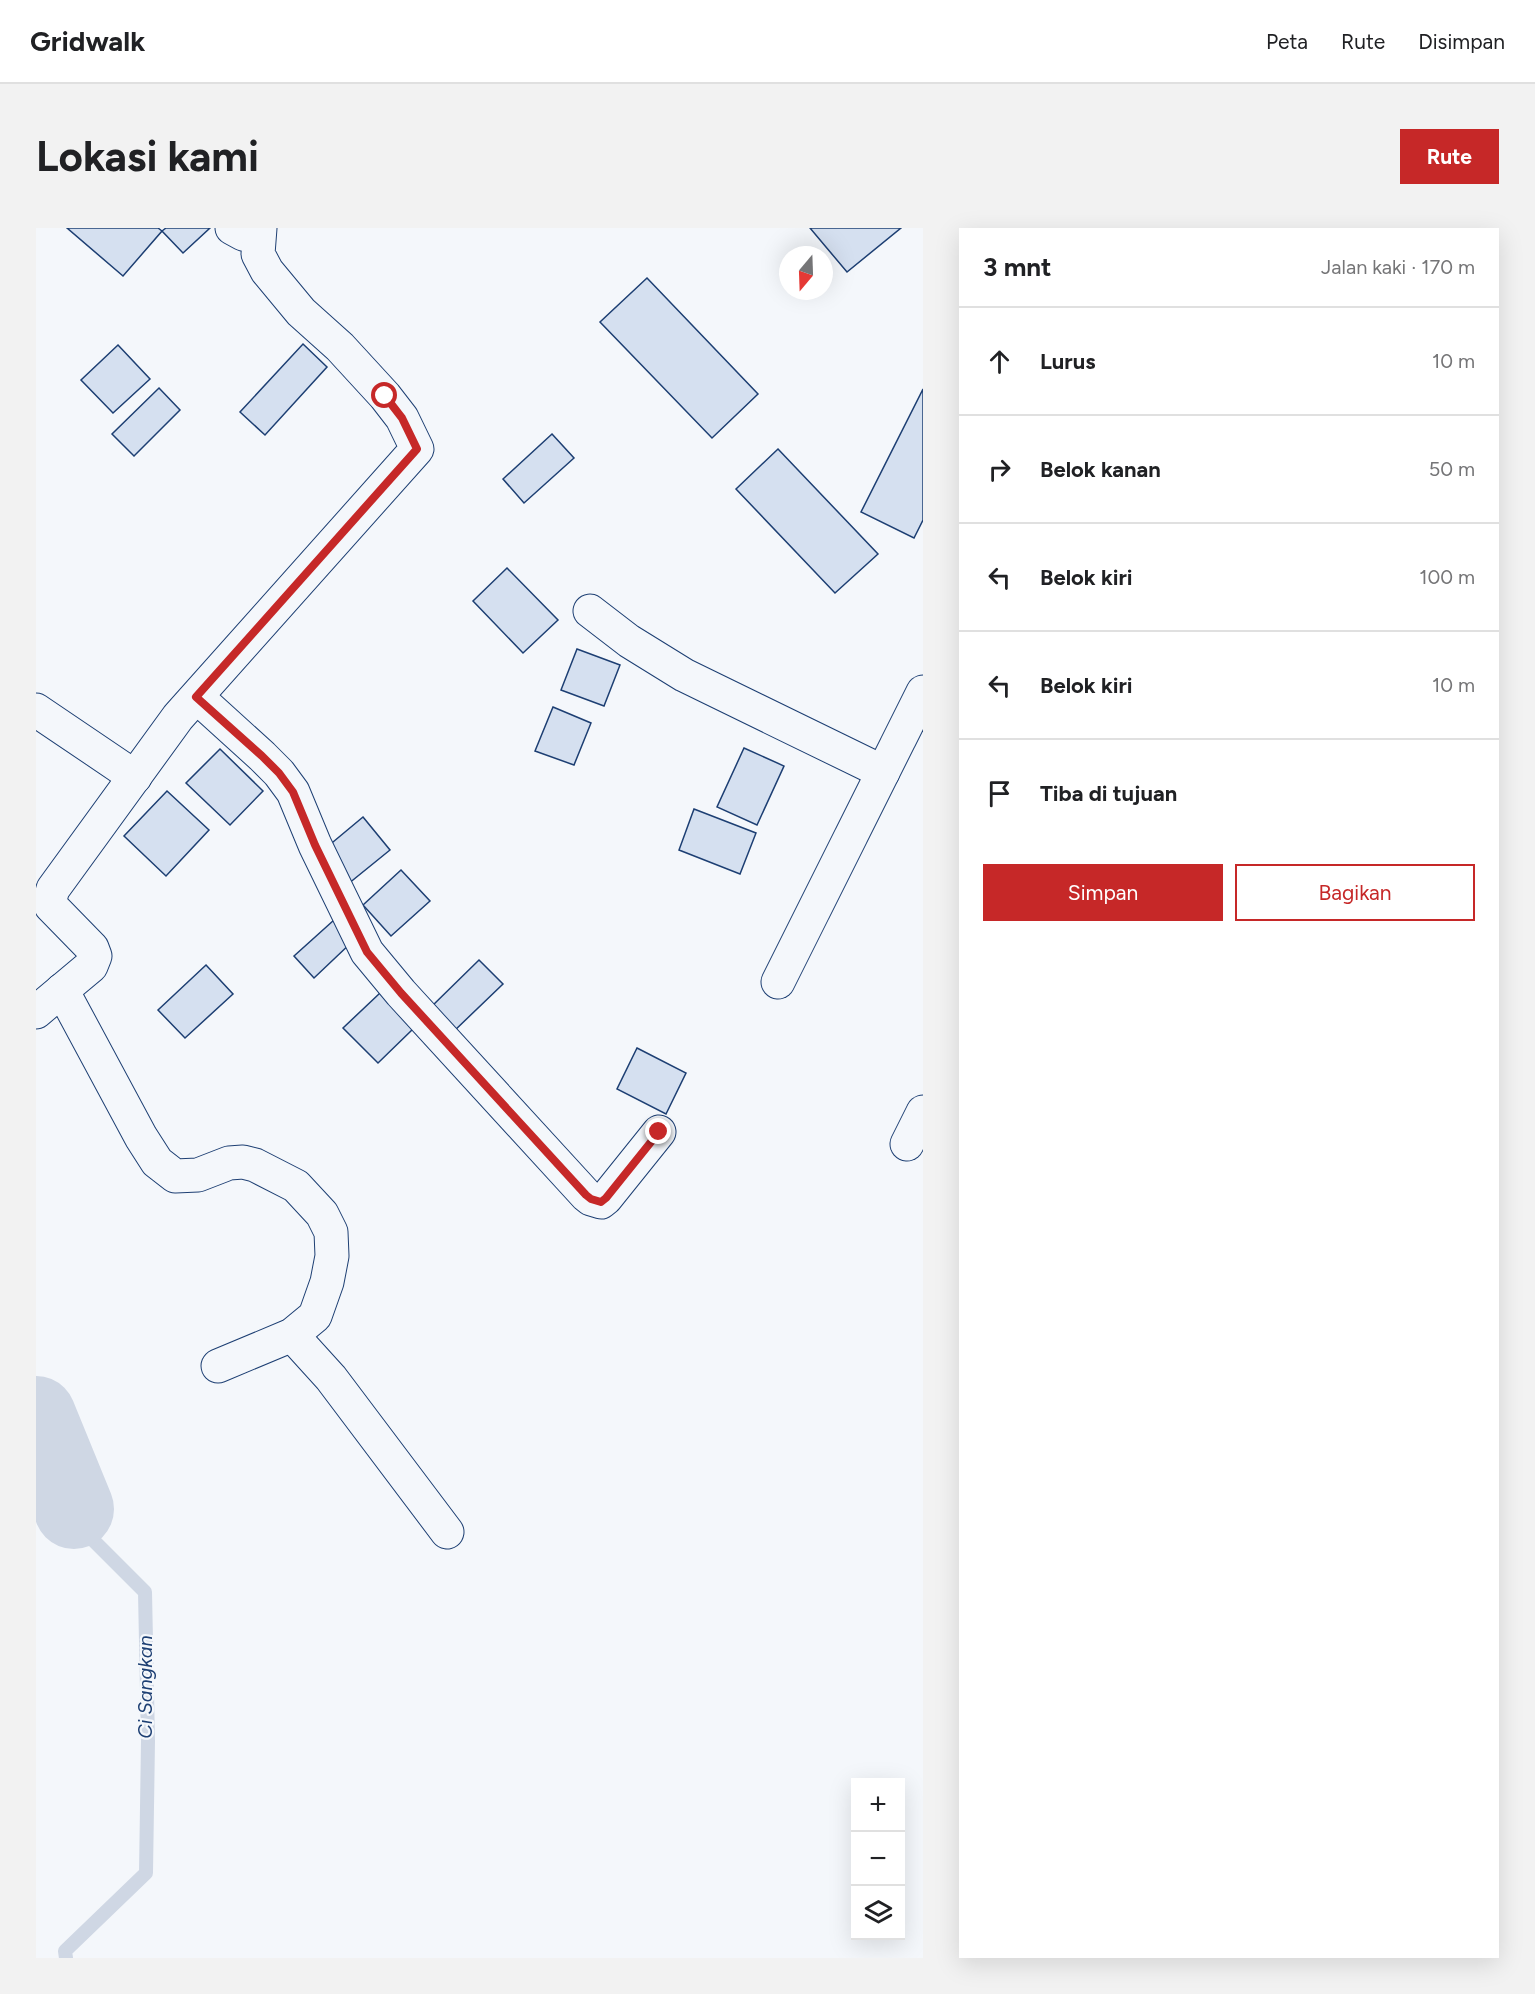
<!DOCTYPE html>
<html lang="id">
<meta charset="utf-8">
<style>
body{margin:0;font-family:Figtree,sans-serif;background:#f2f2f2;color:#202124}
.controls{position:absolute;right:18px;bottom:18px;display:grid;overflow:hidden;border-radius:0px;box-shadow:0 6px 24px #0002}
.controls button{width:54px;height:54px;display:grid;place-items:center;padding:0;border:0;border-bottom:2px solid #e0e0e0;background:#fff;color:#202124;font:30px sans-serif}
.compass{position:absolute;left:743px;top:18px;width:54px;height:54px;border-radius:50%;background:#fff;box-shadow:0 6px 24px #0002;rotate:199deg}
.stop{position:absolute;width:18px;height:18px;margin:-14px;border:4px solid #c62828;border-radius:50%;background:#fff}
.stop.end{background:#c62828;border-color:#fff;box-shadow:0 2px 6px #0008}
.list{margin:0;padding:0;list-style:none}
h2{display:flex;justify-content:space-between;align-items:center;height:78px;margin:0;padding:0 24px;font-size:26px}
h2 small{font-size:20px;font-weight:400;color:#757577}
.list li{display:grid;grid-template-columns:39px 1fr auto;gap:18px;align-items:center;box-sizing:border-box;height:108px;padding:0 24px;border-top:2px solid #e0e0e0}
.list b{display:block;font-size:22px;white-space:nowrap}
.list em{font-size:20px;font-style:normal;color:#757577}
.actions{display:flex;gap:12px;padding:18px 24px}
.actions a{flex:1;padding:14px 0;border:2px solid #c62828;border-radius:0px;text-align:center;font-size:21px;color:#c62828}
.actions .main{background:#c62828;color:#fff}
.icon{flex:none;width:33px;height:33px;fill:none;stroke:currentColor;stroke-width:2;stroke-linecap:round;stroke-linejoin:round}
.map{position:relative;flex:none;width:887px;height:1730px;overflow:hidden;border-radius:0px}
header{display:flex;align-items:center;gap:36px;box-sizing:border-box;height:84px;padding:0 30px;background:#fff;border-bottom:2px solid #e0e0e0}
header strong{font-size:28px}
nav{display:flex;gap:33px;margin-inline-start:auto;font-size:21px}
.intro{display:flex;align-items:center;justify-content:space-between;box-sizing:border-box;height:144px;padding:0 36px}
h1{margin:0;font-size:42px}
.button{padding:15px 27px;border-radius:0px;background:#c62828;color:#fff;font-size:21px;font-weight:700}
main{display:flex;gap:36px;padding:0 36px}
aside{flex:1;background:#fff;border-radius:0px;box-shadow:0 6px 24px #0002}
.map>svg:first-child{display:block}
</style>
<header>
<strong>Gridwalk</strong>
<nav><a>Peta</a><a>Rute</a><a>Disimpan</a></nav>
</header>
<div class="intro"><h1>Lokasi kami</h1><a class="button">Rute</a></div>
<main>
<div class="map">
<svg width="887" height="1730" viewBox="0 0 887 1730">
<rect width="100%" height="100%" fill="#f4f7fb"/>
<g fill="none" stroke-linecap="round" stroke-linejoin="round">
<!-- stream -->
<polyline stroke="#cfd7e4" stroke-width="14" points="30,1730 29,1723 110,1645 112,1513 109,1364 55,1310 38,1281"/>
<!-- river -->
<polyline stroke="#cfd7e4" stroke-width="80" points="0,1188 38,1281"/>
</g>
<!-- building -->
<g fill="#d5e0f0" stroke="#1d3f73" stroke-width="1.5">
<polygon points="31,0 122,0 126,3 87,48"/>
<polygon points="130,0 174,0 147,25 126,3"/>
<polygon points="774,0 865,0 811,44"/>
<polygon points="611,50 722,166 676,210 564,94"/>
<polygon points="267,116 291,139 229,207 204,184"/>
<polygon points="82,117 114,151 77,185 45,152"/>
<polygon points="123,160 144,182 98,228 76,206"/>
<polygon points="887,161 887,292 878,310 825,284"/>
<polygon points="516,206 538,230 488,275 467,251"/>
<polygon points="742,221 842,326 799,365 700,261"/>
<polygon points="471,340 522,392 487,425 437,373"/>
<polygon points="541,421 584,437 568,478 525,462"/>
<polygon points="517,479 555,495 538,537 499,523"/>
<polygon points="708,520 748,538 721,597 681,579"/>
<polygon points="184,521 227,563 194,597 150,555"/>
<polygon points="131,563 173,602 130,648 88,608"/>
<polygon points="658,581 720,605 704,646 643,622"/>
<polygon points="327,589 354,622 312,656 285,624"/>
<polygon points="365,642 394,673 355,708 327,677"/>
<polygon points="298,692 317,713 278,750 258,728"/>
<polygon points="443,732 467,756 416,805 393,781"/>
<polygon points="170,737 197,766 149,810 122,782"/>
<polygon points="344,765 378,800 342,835 307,800"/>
<polygon points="601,820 650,845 630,886 581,861"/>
</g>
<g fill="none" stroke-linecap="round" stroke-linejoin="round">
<defs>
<g id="minor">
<polyline points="196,0 207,6 222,9"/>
<polyline points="554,383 593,413 648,447 847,544"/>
<polyline points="161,469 226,528 243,545 257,564 279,617 331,724 365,765 550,967 555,971 565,974 570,970 623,904"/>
<polyline points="0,482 99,549"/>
<polyline points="742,754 887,464"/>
<polyline points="26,762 105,909 121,934 139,948 162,947 193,935 207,934 219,937 260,958 286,986 295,1004 296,1028 291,1054 279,1088 256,1107 182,1138"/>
<polyline points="0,784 55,738 59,728 56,720 15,678 14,671 17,661 142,489 381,221 366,190 349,168 304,119 265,84 231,43 222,26 224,0"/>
<polyline points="871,916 887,884"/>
<polyline points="256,1107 295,1150 411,1304"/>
</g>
</defs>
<!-- minor casing -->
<use href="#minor" stroke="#1d3f73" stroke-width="35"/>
<!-- minor -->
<use href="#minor" stroke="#f4f7fb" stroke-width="33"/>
</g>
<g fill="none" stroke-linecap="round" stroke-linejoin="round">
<!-- route -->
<polyline stroke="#c62828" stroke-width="8" points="349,168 366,190 381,221 160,469 226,528 243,545 257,564 279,617 331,724 365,765 550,967 555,971 565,974 570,970 623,904"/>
</g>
<g text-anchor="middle" stroke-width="4.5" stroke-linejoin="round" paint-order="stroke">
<!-- water labels -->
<g font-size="20" font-style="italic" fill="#1d3f73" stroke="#f4f7fb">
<text transform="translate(109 1459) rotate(-90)" y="7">Ci Sangkan</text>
</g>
</g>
</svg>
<div class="controls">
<button>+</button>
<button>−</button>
<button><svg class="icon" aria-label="layers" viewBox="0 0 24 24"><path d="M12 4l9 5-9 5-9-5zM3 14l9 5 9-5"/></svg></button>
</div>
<svg class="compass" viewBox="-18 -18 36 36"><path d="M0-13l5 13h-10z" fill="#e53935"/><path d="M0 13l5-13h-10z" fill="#757577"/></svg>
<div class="stop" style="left:349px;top:168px"></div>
<div class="stop end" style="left:623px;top:904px"></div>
</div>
<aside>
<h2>3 mnt<small>Jalan kaki · 170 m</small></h2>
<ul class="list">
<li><svg class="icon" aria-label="ahead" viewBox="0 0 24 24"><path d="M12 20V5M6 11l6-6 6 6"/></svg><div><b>Lurus</b></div><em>10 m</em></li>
<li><svg class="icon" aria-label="right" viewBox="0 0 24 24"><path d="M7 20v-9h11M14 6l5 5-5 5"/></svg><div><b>Belok kanan</b></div><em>50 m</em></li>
<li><svg class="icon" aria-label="left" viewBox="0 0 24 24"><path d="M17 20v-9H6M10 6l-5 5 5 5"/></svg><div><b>Belok kiri</b></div><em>100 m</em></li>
<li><svg class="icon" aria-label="left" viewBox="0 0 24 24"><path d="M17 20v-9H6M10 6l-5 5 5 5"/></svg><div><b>Belok kiri</b></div><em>10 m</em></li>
<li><svg class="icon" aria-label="arrive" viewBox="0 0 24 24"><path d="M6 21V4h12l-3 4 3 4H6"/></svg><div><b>Tiba di tujuan</b></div></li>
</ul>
<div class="actions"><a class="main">Simpan</a><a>Bagikan</a></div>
</aside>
</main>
